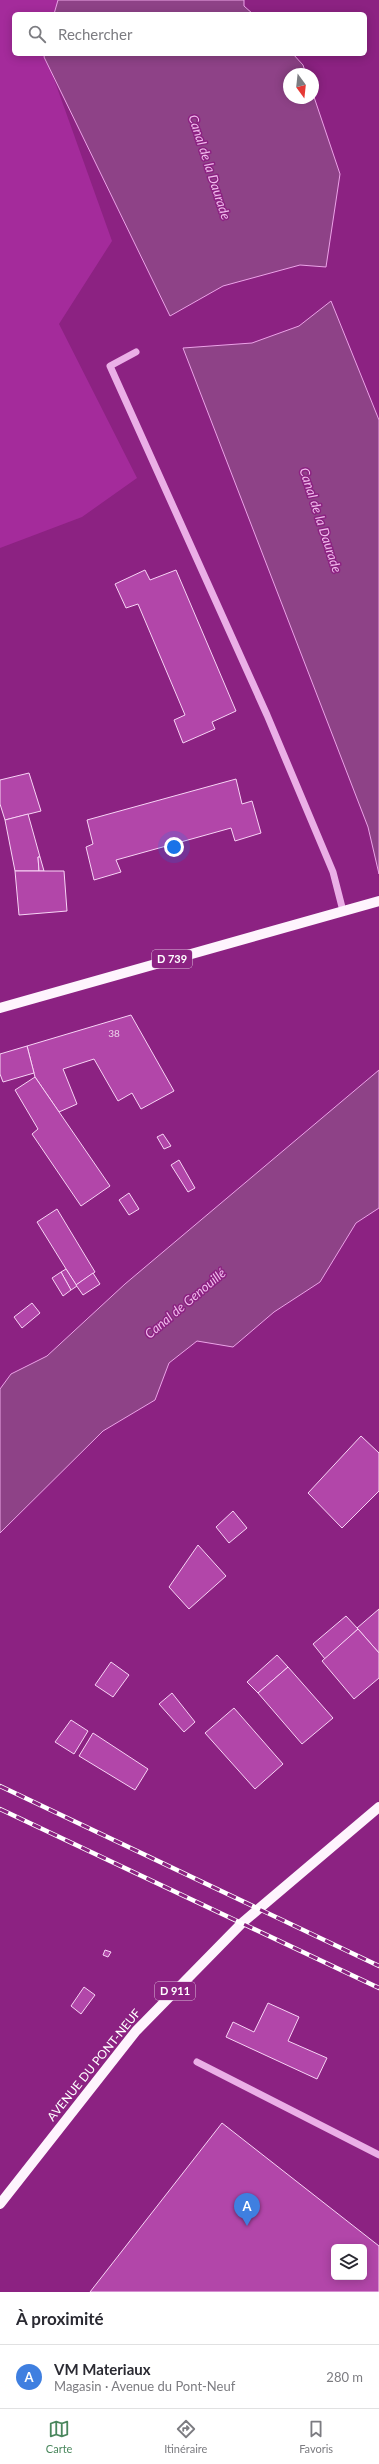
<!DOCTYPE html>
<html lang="fr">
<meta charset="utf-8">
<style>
body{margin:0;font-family:Lato,sans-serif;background:#f2f2f3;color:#2b2b33}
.controls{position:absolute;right:12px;bottom:12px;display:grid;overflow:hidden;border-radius:6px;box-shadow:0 2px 10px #0003}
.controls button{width:36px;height:36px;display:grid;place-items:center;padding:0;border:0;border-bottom:1px solid #e1e1e2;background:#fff;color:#2b2b33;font:20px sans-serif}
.compass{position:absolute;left:283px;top:68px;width:36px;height:36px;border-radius:50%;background:#fff;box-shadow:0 2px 10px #0003;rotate:165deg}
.you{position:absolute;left:174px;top:847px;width:14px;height:14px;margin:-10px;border:3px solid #fff;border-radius:50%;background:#1a73e8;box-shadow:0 0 0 6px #1a73e833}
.badge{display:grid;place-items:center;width:26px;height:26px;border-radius:50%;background:#4a875d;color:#fff;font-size:13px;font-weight:700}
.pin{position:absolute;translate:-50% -33px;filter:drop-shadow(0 1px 2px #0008)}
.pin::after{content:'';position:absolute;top:21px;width:14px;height:12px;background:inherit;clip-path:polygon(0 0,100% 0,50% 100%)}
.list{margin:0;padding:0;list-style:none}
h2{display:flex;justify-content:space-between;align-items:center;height:52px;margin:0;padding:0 16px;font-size:17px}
h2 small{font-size:13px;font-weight:400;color:#7c7c81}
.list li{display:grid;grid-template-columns:26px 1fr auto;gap:12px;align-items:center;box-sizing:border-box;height:64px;padding:0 16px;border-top:1px solid #e1e1e2}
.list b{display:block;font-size:15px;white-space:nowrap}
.list p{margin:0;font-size:13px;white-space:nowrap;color:#7c7c81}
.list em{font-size:13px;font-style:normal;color:#7c7c81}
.icon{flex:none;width:22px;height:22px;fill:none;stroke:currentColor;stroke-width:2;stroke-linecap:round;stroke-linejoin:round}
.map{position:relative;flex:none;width:379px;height:2292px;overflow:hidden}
.search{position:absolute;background:#fff;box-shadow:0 2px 10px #0003;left:12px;right:12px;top:12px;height:44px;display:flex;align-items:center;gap:10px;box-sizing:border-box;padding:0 14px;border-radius:6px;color:#7c7c81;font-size:15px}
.sheet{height:116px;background:#fff}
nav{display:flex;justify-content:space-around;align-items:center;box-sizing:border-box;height:56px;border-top:1px solid #e1e1e2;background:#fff;font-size:11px;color:#7c7c81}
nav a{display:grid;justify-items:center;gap:2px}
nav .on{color:#4a875d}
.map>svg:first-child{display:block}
</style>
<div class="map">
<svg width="379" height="2292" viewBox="0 0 379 2292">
<rect width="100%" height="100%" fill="#8c2282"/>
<!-- green -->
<polygon fill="#a42b9b" points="0,0 58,0 54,14 14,14 14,54 45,54 112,241 59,324 137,478 82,517 0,548"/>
<!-- water -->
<g fill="#8e4287" stroke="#eca3e8">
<polygon points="58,0 244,0 244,6 253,14 54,14"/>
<polygon points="45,54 293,54 303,65 306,74 289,74 289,98 313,98 313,94 340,174 326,267 300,265 223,286 170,316 44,57"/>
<polygon points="331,301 379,420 379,874 368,827 183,348 252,343 299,326"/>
<polygon points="379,1070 379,1208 356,1223 320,1282 274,1312 233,1347 197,1341 169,1363 155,1400 103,1431 0,1533 0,1389 11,1374 47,1356 125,1284"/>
</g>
<!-- building -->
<g fill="#b246a9" stroke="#f8d4f6" fill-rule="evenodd">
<polygon points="145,570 150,580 176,570 236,711 212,722 215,729 183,743 174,720 185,715 138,604 126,608 115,584"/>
<polygon points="29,773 41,811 5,820 0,804 0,780"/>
<polygon points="236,779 242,804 252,801 261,833 235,841 231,828 116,860 121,872 94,880 86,847 93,844 87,820"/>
<polygon points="28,814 40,857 38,857 39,871 15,871 5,820"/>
<polygon points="38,857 40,857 44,871 39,871"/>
<polygon points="15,871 64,871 67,911 19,915"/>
<polygon points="131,1015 174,1091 141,1109 132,1093 118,1101 94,1059 63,1069 77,1104 59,1112 35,1077 27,1046"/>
<polygon points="27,1046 34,1073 3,1082 0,1074 0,1054"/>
<polygon points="35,1077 110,1186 81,1206 32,1134 38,1129 15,1090"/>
<polygon points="163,1134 171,1146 164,1149 157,1137"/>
<polygon points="179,1160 195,1188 188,1192 171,1165"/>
<polygon points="129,1193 139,1209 129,1215 119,1200"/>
<polygon points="57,1209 95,1272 76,1285 37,1222"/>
<polygon points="66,1269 77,1286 71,1290 61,1272"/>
<polygon points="61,1272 71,1290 63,1296 52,1278"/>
<polygon points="93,1273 100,1284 83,1295 76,1285"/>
<polygon points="32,1303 40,1313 22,1328 14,1317"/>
<polygon points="361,1436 379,1453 379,1491 342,1528 308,1493"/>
<polygon points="233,1511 247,1528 229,1543 216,1527"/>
<polygon points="198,1545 226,1576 189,1609 169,1587"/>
<polygon points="379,1609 379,1653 357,1628"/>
<polygon points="346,1616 358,1629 325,1659 313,1644"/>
<polygon points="358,1629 379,1653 379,1678 354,1699 322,1661"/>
<polygon points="277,1655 288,1667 258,1693 247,1682"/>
<polygon points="111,1662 129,1675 113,1697 95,1685"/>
<polygon points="288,1667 333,1718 302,1744 258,1693"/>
<polygon points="172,1693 195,1722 184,1732 159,1704"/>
<polygon points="234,1708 283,1764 255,1789 205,1733"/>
<polygon points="71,1720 88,1731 74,1754 55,1742"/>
<polygon points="93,1733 148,1769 135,1790 79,1756"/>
<polygon points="105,1950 111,1952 108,1957 103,1955"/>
<polygon points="84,1987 95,1995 81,2014 71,2006"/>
<polygon points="268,2003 299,2017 288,2041 327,2058 317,2079 226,2037 233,2022 254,2032"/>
<path d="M222,2123L379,2246V2292H90ZM334,2247H364V2277H334Z"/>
</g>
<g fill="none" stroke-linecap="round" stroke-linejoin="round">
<!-- minor -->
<g stroke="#ebafe7" stroke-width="7">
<polyline points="136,352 110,366 267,715 333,872 343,911"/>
<polyline points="197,2062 379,2155"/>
</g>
<!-- major -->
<g stroke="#fef4fd" stroke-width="10">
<polyline points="0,1008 379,901"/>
<polyline points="0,2204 136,2031 242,1923 379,1807"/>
</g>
<defs>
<g id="rail">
<polyline points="0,1786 379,1966"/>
<polyline points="0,1809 379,1988"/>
</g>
</defs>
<!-- rail casing -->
<use href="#rail" stroke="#fff" stroke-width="4.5"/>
<!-- rail -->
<use href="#rail" stroke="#8c2282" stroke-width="3" stroke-dasharray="9" stroke-linecap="butt"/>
</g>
<g text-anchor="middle" stroke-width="3" stroke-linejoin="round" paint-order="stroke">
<!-- number labels -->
<g font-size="10" fill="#ecd1ea">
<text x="114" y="1037">38</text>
</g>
<!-- shield labels -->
<g fill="#8c2282" stroke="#dcbdda" stroke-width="1">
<rect x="152" y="950" width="40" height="18" rx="3"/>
<rect x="155" y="1982" width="40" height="18" rx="3"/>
</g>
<g font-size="11" font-weight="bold" fill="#fff">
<text x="172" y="963">D 739</text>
<text x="175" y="1995">D 911</text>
</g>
<!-- street labels -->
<g font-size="12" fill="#fff" stroke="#8c2282">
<text transform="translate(94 2065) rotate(-51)" y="4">AVENUE DU PONT-NEUF</text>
</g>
<!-- water labels -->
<g font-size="13" font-style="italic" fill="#f2bbee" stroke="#8c2282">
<text transform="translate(210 167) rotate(72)" y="5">Canal de la Daurade</text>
<text transform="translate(321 520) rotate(72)" y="5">Canal de la Daurade</text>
<text transform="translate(185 1303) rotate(-40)" y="5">Canal de Genouillé</text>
</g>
</g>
</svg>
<div class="controls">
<button><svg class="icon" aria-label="layers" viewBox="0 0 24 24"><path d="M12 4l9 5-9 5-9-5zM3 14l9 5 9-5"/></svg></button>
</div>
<svg class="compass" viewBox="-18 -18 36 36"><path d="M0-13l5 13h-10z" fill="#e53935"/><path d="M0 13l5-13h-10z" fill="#7c7c81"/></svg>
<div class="you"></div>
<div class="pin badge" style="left:247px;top:2226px;background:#3f7fe0">A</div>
<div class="search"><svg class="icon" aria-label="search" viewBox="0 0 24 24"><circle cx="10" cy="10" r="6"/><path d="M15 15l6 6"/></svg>Rechercher</div>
</div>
<section class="sheet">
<h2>À proximité<small></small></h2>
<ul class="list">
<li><span class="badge" style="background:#3f7fe0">A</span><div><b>VM Materiaux</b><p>Magasin · Avenue du Pont-Neuf</p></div><em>280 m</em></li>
</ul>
</section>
<nav>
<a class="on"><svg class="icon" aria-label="map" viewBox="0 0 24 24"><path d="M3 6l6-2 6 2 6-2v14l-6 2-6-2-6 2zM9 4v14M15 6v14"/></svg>Carte</a>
<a><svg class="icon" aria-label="directions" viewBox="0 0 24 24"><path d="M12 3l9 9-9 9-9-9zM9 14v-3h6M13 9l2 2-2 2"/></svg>Itinéraire</a>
<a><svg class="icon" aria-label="saved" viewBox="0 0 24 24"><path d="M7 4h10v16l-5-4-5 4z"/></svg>Favoris</a>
</nav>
